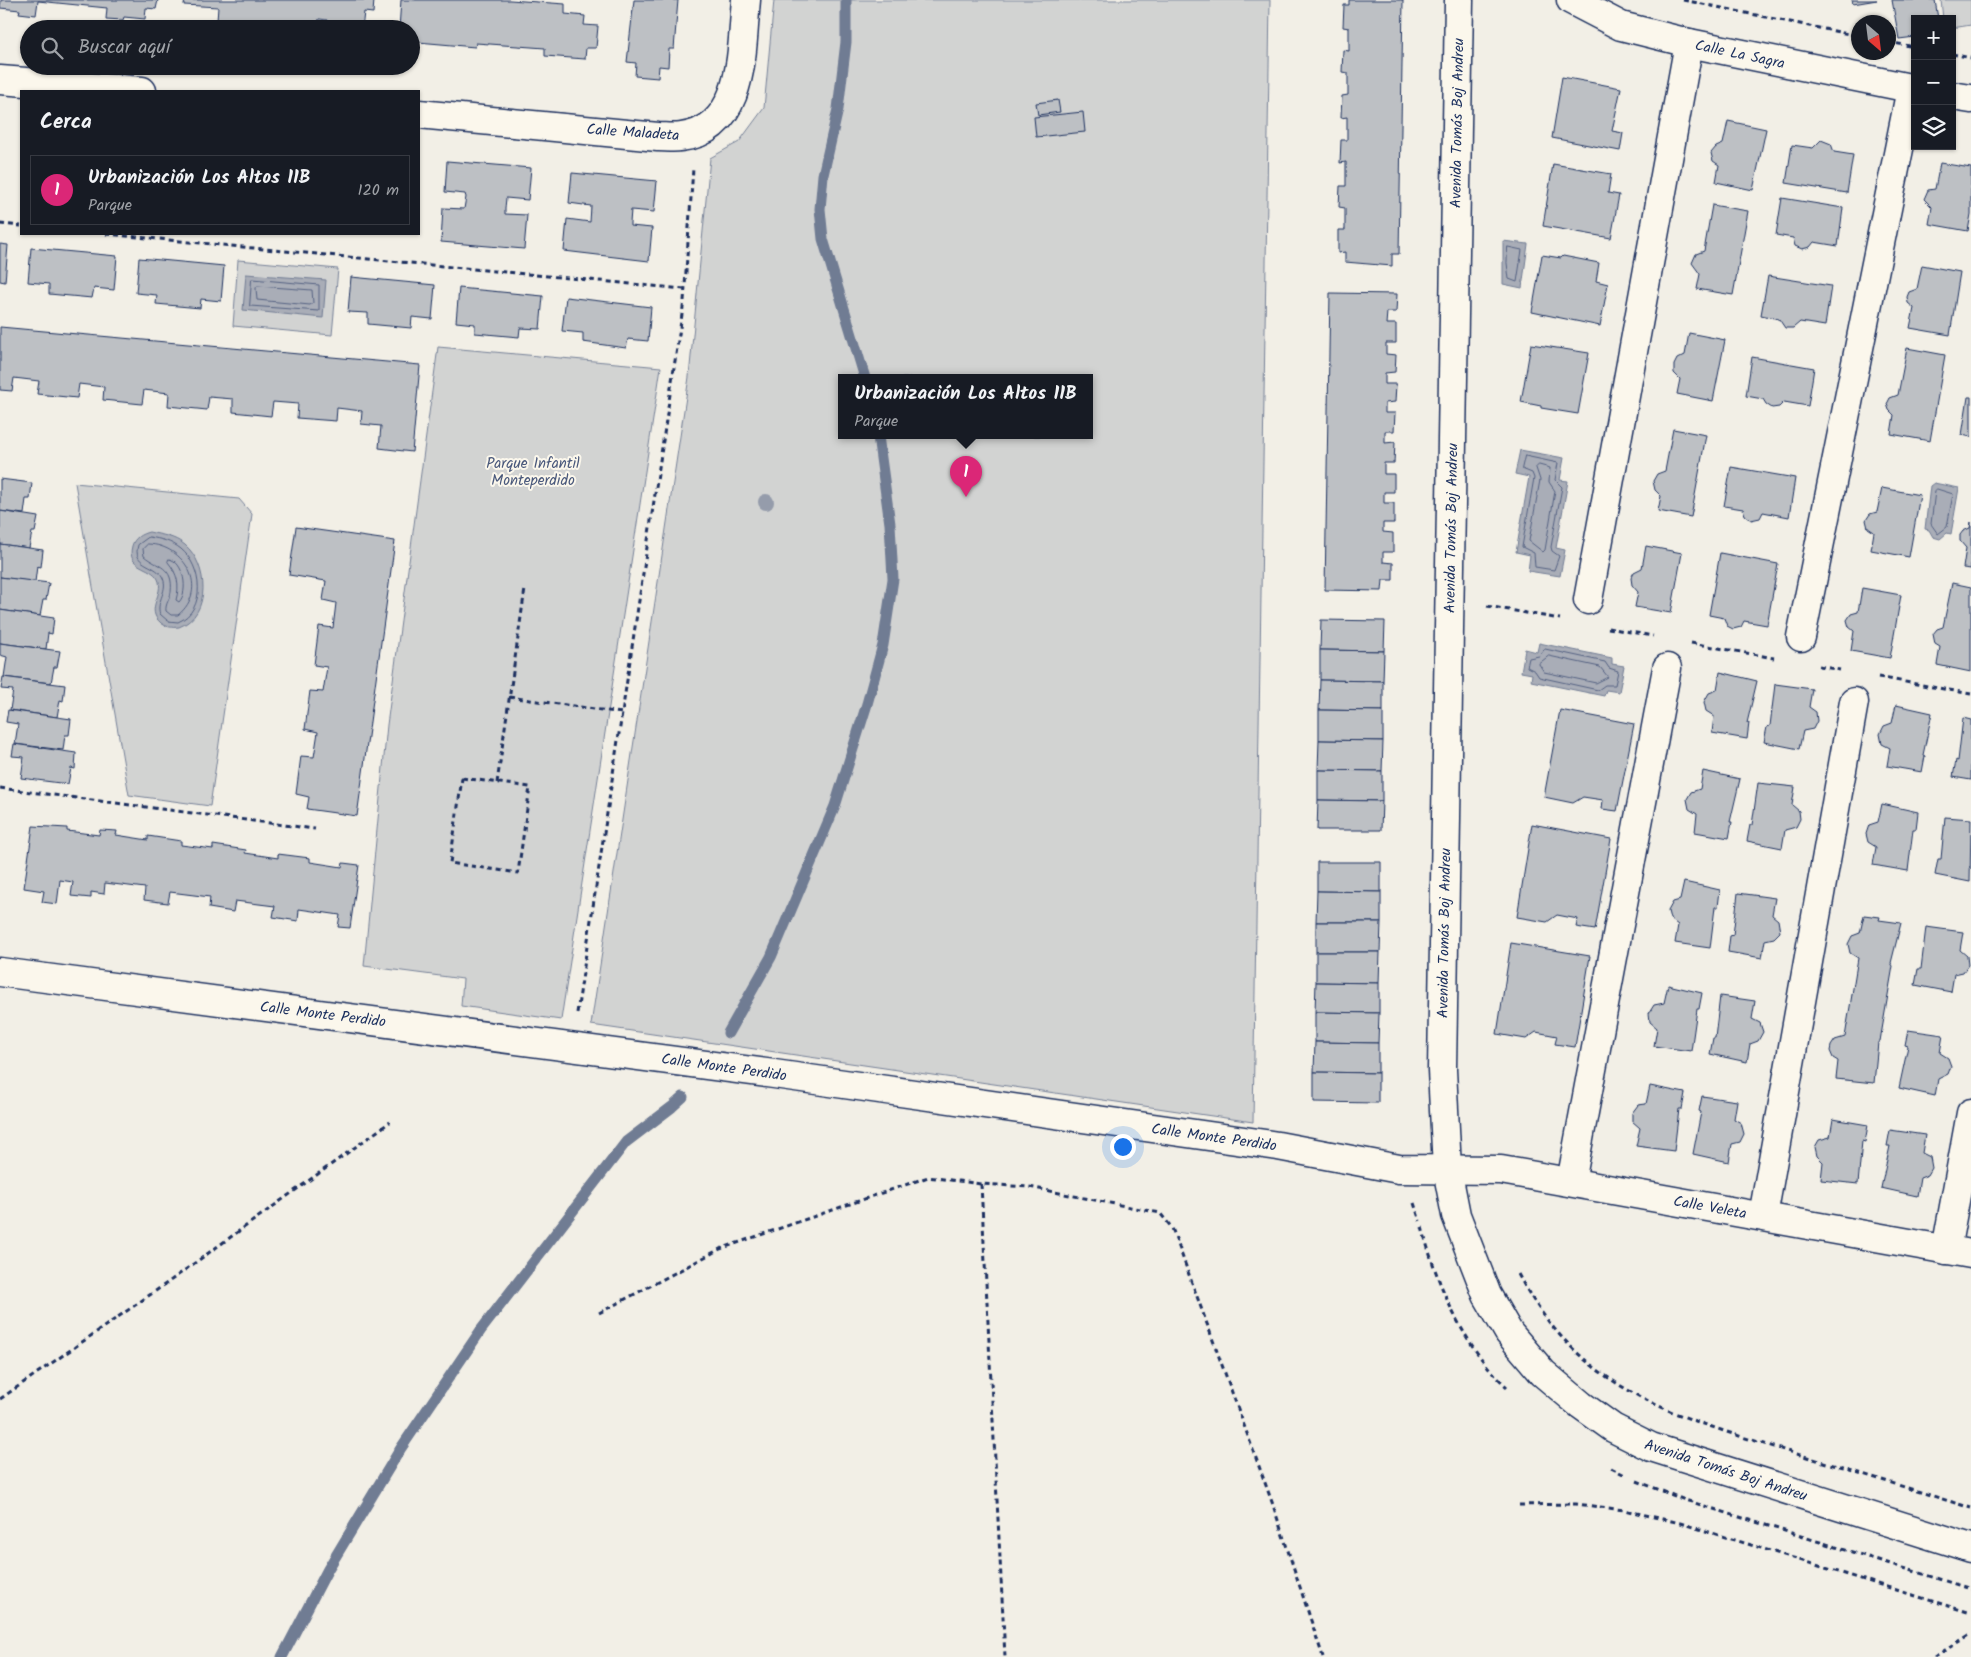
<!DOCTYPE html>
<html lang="es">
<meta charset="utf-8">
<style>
body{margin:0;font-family:Kalam,sans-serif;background:#20242c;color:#f1f3f6}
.controls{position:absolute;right:15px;top:15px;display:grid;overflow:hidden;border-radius:0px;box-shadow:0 1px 4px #0004}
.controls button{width:45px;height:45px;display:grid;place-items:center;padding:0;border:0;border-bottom:1px solid #363941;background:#171b24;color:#f1f3f6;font:25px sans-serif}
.compass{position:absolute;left:1851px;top:15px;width:45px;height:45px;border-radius:50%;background:#171b24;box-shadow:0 1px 4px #0004;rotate:152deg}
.you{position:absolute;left:1122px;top:1146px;width:18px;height:18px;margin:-12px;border:4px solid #fff;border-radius:50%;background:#1a73e8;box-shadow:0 0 0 8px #1a73e833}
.badge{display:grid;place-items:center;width:32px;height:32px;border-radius:50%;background:#db2777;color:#fff;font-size:16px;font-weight:700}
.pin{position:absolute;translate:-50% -41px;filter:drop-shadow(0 1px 2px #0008)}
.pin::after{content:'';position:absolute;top:26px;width:18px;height:15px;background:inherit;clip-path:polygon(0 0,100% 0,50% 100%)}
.popup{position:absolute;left:838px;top:374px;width:255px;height:65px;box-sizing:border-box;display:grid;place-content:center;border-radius:0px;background:#171b24;filter:drop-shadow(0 1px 4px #0005);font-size:16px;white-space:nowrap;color:#9ea1a6}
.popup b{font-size:19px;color:#f1f3f6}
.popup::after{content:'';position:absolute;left:50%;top:100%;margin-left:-10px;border:10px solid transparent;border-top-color:#171b24}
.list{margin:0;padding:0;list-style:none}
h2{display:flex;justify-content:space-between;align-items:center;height:65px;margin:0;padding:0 20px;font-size:21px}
h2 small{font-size:16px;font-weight:400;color:#9ea1a6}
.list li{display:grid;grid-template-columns:32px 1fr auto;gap:15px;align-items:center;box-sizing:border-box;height:70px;margin:0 10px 10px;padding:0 10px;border:1px solid #363941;border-radius:0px}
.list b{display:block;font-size:19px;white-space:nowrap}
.list p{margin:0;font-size:16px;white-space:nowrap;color:#9ea1a6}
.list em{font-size:16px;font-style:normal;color:#9ea1a6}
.icon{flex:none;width:28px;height:28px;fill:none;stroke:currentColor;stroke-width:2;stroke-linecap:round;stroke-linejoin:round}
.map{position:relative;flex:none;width:1971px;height:1657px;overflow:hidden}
.search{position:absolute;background:#171b24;box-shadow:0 1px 4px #0004;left:20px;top:20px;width:400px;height:55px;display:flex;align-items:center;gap:12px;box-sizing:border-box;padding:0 18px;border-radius:28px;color:#9ea1a6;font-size:19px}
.panel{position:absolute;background:#171b24;box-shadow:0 1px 4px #0004;left:20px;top:90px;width:400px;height:145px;border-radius:0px}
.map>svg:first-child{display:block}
</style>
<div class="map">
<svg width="1971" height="1657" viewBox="0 0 1971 1657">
<rect width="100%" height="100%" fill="#f2efe6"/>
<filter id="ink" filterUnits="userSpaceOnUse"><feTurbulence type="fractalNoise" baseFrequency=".02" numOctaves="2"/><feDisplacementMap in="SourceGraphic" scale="10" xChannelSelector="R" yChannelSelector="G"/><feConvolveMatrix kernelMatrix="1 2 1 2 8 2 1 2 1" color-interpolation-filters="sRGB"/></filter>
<g filter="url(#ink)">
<!-- green -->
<g fill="#d2d3d2" stroke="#768198" fill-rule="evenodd">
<path d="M774,0H1270L1253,1122L591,1025L689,377L710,158L739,142L764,108ZM842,378H1090V436H842Z"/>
<polygon points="1941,0 1971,0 1971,25 1952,28 1952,19 1943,19"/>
<polygon points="238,260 338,269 332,335 233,326"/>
<polygon points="438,347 661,367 561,1020 461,1006 463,979 364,966 387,725"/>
<polygon points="75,483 239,499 252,514 210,806 129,795"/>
</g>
<!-- water -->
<g fill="#a9adb7" stroke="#707b93">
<polygon points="1503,241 1528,244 1522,288 1503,284"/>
<polygon points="246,274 326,280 323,318 243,310"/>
<polygon points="1520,450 1564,458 1560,480 1568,481 1556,548 1565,550 1560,576 1528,571 1530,555 1516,552 1529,477 1515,474"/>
<polygon points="1934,483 1959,488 1951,534 1947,533 1940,539 1933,537 1929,530 1925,529 1930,486"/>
<path d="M149,532C162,535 174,536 185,545C208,564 212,615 179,627C172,628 166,627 161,623C144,609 165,594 158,579C151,565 126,569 132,546C134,538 141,534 149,532Z"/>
<polygon points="1539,643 1612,658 1612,664 1624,666 1619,692 1606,690 1604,696 1531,681 1532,674 1521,672 1525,649 1537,652"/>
</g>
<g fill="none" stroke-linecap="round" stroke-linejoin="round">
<!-- shore -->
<g stroke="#546182" stroke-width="1">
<polygon points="1508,247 1522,250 1517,282 1509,279 1507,263"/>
<polygon points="252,279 319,285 319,311 250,306"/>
<polygon points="258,286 312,290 313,303 310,305 257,300 256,288"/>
<polygon points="1525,456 1558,463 1555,480 1562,487 1551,547 1552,551 1559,556 1554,570 1535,567 1534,553 1522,547 1534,478 1532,473 1522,469"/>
<polygon points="1539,465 1550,468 1549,482 1555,491 1545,550 1543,552 1529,541 1540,480 1536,468"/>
<polygon points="1937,489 1953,494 1947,527 1938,534 1931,524 1935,491"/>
<path d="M149,537C161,539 171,541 181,549C202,566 207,610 178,622L168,621L160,614C155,601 170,590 162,576C154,563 132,566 138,545Z"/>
<path d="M148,544C185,545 210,589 178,615H171L166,611C165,604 170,599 171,592C174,566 157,567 144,556L143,549Z"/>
<path d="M169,559C184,561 189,592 179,602L176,600C180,586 178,574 168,562Z"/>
<polygon points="1545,649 1605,662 1609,668 1618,671 1615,685 1605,685 1598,690 1539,677 1535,671 1527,667 1529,658 1539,656"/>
<polygon points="1549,656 1600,667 1608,677 1596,683 1544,672 1539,664"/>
</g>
<!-- stream -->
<g stroke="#707b93" stroke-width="11">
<polyline points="846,0 846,42 838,109 823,175 820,209 823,239 865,378"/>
<polyline points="728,1033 771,957 835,806 867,704 883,645 893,579 890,524 878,436"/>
<polyline points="282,1657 328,1569 401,1448 481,1330 626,1142 672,1107 683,1097"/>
</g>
</g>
<!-- building -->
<g fill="#bdc0c4" stroke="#1b2f5e">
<polygon points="1,0 158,0 156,9 146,8 145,19 124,17 123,20 106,19 107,8 38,1 36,15 19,13 20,10 0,8"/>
<polygon points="185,0 374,0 373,13 364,12 362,29 327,29 327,20 319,19 318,28 217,21 218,7 184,5"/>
<polygon points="401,0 510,0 565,4 565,14 585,16 584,25 598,26 596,48 586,48 585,59 545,56 545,48 476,43 475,47 418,42 418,38 411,38 411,29 399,29"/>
<polygon points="634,0 678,0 674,49 669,49 668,67 659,66 658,78 635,76 636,63 627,62"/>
<polygon points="1349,0 1403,0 1399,254 1392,254 1392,266 1345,262 1345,252 1338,253 1338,230 1345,230 1345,208 1339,207 1340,186 1346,186 1346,162 1340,163 1341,140 1347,140 1347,117 1341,118 1342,96 1348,95 1348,73 1342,72 1343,50 1349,51 1349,28 1343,27 1344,5 1349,5"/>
<polygon points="1852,0 1877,0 1853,4"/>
<polygon points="1892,0 1935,0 1938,19 1915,19 1915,37 1899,39"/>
<polygon points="1562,77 1621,88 1612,131 1623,133 1620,151 1552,138"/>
<polygon points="1058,100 1060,112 1038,115 1036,103"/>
<polygon points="1083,112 1085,132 1036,137 1034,117"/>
<polygon points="1728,121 1766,129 1753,190 1716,182 1719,165 1713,161 1711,153 1716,147 1723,144"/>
<polygon points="1821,140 1831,144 1834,152 1853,155 1847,193 1786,183 1792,145 1813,148"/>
<polygon points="447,161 531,168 528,200 506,198 505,208 505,214 527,215 524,249 441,242 443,208 464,209 466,197 465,194 445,192"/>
<polygon points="1940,163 1971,168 1971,214 1968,231 1929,224 1932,207 1924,199 1928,190 1935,189"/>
<polygon points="1553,164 1611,174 1608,193 1619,195 1611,238 1543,226"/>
<polygon points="572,173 657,181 654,212 631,210 630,223 630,226 652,228 649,261 564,251 567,219 590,222 591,206 569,203"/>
<polygon points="1782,198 1843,208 1838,246 1814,242 1810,247 1802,249 1795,246 1793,238 1776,235"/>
<polygon points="1712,205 1748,211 1733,295 1697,289 1700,274 1692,263 1696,254 1704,251"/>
<polygon points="0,244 8,245 5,282 0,281"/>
<polygon points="31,248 117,256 114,290 94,288 92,298 49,294 49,284 28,282"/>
<polygon points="1542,255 1561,258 1563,256 1599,263 1596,281 1608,284 1600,326 1532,312"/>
<polygon points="139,258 224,266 221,301 201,299 200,308 156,304 157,295 136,293"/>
<polygon points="1922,265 1960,272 1950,335 1910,328 1914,308 1908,303 1907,297 1909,292 1917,289"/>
<polygon points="1768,276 1831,286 1825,326 1800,322 1793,328 1785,328 1779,319 1761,315"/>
<polygon points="351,277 435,285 432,319 412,317 411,328 368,324 368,313 348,312"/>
<polygon points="459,288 543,296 540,329 520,328 519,337 475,333 475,324 456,322"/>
<polygon points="1330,293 1397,294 1396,312 1387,312 1386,324 1396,324 1396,343 1386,343 1386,354 1396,355 1395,372 1385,373 1385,384 1396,384 1395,402 1385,403 1385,413 1395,413 1394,431 1385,431 1385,443 1395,442 1394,463 1384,463 1384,474 1394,474 1394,492 1384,492 1384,503 1394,503 1394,523 1383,523 1383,532 1393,533 1393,552 1383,552 1383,562 1393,563 1393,580 1383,580 1382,591 1325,590"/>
<polygon points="566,297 651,307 648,341 628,339 626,348 583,342 583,333 562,331"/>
<polygon points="0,327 420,365 412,452 379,448 381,426 361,424 362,411 337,408 336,421 297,418 298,404 273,402 271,416 233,412 233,399 209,397 207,410 168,406 169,393 144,390 142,404 103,400 104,387 79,384 77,398 37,394 39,381 14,378 12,391 0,390"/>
<polygon points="1689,333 1725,340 1713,401 1677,394 1680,379 1674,373 1674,365 1677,359 1685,355"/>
<polygon points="1531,344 1589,353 1578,414 1541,408 1541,406 1521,402"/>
<polygon points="1907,348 1945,355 1930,441 1891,434 1894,415 1889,410 1887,404 1890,398 1898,395"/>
<polygon points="1752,357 1814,368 1808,406 1784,402 1779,407 1772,408 1766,404 1763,399 1746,396"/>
<polygon points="1968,397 1971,397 1971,437 1962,435"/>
<polygon points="1673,429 1706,435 1691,517 1658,511 1661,496 1655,490 1653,481 1657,474 1665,471"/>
<polygon points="1731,467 1795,478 1789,517 1763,512 1760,518 1751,520 1745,515 1743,509 1724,506"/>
<polygon points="0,479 32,483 30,499 26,499 24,514 0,511"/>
<polygon points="1882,488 1920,495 1909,557 1871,550 1874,532 1868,528 1866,520 1870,514 1877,512"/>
<polygon points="0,511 38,517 35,532 32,532 29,548 0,544"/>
<polygon points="1971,522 1971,569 1963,568 1966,548 1960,541 1960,535 1963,531 1970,528"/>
<polygon points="296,527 395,541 357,816 307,809 309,797 296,794 301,756 314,757 318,732 305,729 310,691 323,692 327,667 314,665 319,626 333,628 336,603 323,600 326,581 289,575"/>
<polygon points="0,544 43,550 41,567 37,566 35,582 0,577"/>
<polygon points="1646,546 1682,553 1671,613 1635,607 1638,592 1632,585 1631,578 1634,572 1642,568"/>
<polygon points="1720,553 1778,564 1767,625 1744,621 1741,627 1733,629 1727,626 1724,618 1709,615"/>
<polygon points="0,577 49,583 46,600 43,600 40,616 0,610"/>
<polygon points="1952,583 1971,587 1971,672 1937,665 1940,647 1935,644 1933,634 1937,629 1943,627"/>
<polygon points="1862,588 1901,595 1890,658 1851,651 1854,631 1849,627 1847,620 1851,614 1858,612"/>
<polygon points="0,610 54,618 52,634 48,633 46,649 0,643"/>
<polygon points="1321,620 1385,621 1384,651 1320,650"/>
<polygon points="0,643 60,651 57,667 54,667 51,683 4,677 7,657 0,655"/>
<polygon points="1320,650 1384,651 1383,681 1320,680"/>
<polygon points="1720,672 1757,681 1747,723 1749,723 1747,739 1712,733 1714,716 1706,711 1704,702 1709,693 1717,690"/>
<polygon points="3,677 65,685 63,701 60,700 57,717 10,710 13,690 1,689"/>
<polygon points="1320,680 1383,681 1383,711 1319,710"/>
<polygon points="1775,684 1812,689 1809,707 1816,712 1817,721 1813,729 1803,731 1799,749 1764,742 1767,727 1770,726"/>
<polygon points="1896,705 1932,713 1923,755 1925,756 1922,772 1887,766 1890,748 1882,744 1880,734 1884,726 1892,723"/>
<polygon points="8,710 71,719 69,735 65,735 63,750 15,744 18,724 6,722"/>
<polygon points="1319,710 1383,711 1383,741 1319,740"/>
<polygon points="1560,710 1634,724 1617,811 1602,809 1603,800 1583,797 1573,803 1544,797"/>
<polygon points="1963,718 1971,720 1971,780 1953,777 1956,760 1958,761"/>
<polygon points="1319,740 1383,741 1382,771 1318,770"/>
<polygon points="14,744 76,753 75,769 71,768 68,784 21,778 24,757 12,756"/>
<polygon points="1318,770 1382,771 1382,801 1318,800"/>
<polygon points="1703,771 1740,779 1730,822 1732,822 1729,838 1695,832 1697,814 1689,809 1687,799 1691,792 1700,789"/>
<polygon points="1758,783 1795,787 1792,805 1799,811 1800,819 1796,827 1785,830 1782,848 1747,841 1750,825 1752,825"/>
<polygon points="1318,800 1382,801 1381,830 1317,830"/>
<polygon points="1882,804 1918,812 1916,829 1913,829 1908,871 1873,865 1876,847 1868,842 1866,834 1869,825 1878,822"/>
<polygon points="1945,817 1971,819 1970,882 1935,875 1938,859 1941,859"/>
<polygon points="1532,824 1611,839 1595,930 1576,927 1578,919 1557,915 1547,922 1517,917"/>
<polygon points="33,826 67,828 67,831 99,835 100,830 117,831 116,835 148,840 148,836 181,841 181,845 213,849 213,845 246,850 245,853 278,858 278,854 310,858 310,862 342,867 343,863 359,865 350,928 338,927 340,915 299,909 298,921 273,917 275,906 235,901 233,912 209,908 210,897 170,892 168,903 144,900 145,888 105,883 104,894 91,892 91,898 71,896 73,882 60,880 57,904 42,902 44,891 24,888"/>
<polygon points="1317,862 1381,862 1381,892 1317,891"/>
<polygon points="1684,882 1720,890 1718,907 1715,907 1710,948 1675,943 1678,925 1670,919 1668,911 1673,902 1680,900"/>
<polygon points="1317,891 1381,892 1381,922 1316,922"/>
<polygon points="1738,893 1775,898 1772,915 1778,920 1780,932 1774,938 1765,940 1762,958 1728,952 1730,936 1733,935"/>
<polygon points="1864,915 1880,917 1879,920 1901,923 1891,963 1893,966 1880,1041 1878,1042 1874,1083 1836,1079 1838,1061 1833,1058 1830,1051 1831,1046 1835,1040 1845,1037 1858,958 1850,953 1848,944 1852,936 1860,933"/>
<polygon points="1316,922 1381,922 1380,952 1316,952"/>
<polygon points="1926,927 1963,932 1960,950 1967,956 1968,965 1963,972 1954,974 1951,992 1915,985 1918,969 1921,969"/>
<polygon points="1511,943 1590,956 1575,1047 1555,1044 1557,1036 1536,1032 1526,1039 1497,1034"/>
<polygon points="1316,952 1380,952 1379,983 1316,982"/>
<polygon points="1316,982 1379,983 1379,1013 1315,1012"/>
<polygon points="1668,985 1702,993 1699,1009 1697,1009 1691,1051 1654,1046 1657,1028 1650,1022 1649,1013 1654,1005 1664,1003"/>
<polygon points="1720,996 1755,1001 1752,1019 1760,1023 1763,1032 1758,1041 1750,1044 1747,1062 1710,1054 1713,1038 1715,1038"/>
<polygon points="1315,1012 1379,1013 1378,1043 1315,1042"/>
<polygon points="1908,1030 1943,1035 1940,1053 1948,1058 1951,1066 1948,1074 1938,1079 1935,1096 1899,1088 1908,1046 1905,1045"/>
<polygon points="1315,1042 1378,1043 1378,1073 1314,1072"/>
<polygon points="1314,1072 1378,1073 1378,1103 1314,1102"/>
<polygon points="1650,1086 1685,1093 1682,1109 1679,1109 1674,1151 1636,1146 1640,1128 1632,1121 1632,1113 1638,1105 1646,1104"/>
<polygon points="1702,1096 1737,1101 1734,1119 1741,1123 1744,1134 1740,1142 1732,1144 1729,1162 1693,1154 1701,1112 1699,1111"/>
<polygon points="1833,1119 1868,1125 1865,1142 1862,1141 1858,1184 1821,1180 1823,1162 1817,1156 1815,1147 1819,1140 1830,1137"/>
<polygon points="1890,1130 1925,1135 1922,1153 1930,1157 1932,1168 1928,1175 1920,1178 1917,1196 1881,1188 1890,1146 1887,1146"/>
</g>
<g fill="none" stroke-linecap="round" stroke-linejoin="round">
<defs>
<g id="minor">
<polyline points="1459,0 1442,1070 1447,1169 1456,1215 1487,1295 1509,1333 1543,1373 1581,1405 1613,1428 1651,1447 1971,1548"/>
<polyline points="1571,0 1621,26 1689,43 1915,89"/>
<polyline points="0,80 142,91"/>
<polyline points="1952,96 1971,99"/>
<path d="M419,114L658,137C665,137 674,138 681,137C746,129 741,49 746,0"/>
<polyline points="1588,600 1689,43"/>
<polyline points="1801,637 1911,89"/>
<polyline points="0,972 774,1074 1278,1146 1399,1169 1501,1170 1971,1254"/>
<polyline points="1571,1182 1667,668"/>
<polyline points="1763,1216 1854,702"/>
<polyline points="1946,1250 1971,1113"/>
</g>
</defs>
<!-- minor casing -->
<use href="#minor" stroke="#1b2f5e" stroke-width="31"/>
<!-- path -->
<g stroke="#1b2f5e" stroke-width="3" stroke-dasharray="5 4" stroke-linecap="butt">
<polyline points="1683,0 1858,36"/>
<polyline points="1888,42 1915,47"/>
<polyline points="1952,54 1971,58"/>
<polyline points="0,224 21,226"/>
<polyline points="106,234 684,289"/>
<polyline points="1487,606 1560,619"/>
<polyline points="1608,628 1653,636"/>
<polyline points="1691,643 1774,658"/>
<polyline points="1819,666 1840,670"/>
<polyline points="1878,677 1971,694"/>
<polyline points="509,697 622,713"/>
<polygon points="462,778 530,787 518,873 450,863"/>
<polyline points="497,783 525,589"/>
<polyline points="0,788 315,829"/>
<polyline points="577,1013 684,301 693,168"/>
<polyline points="981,1184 1005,1657"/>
<polyline points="1414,1203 1420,1221"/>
<path d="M1422,1227C1437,1285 1463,1346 1507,1387"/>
<path d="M1518,1274C1581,1392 1673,1415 1790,1452C1851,1470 1911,1489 1971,1508"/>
<polyline points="599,1313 720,1249 928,1177 981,1184 1029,1187 1160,1213 1172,1228 1272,1502 1323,1657"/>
<polyline points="0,1399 167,1283 390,1122"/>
<polyline points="1611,1468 1627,1476"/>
<polyline points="1637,1481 1685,1500 1971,1589"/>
<polyline points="1519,1505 1576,1504 1624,1510 1680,1523 1971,1613"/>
<polyline points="1934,1657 1971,1634"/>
</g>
<!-- minor -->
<use href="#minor" stroke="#fbf7ec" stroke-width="28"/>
</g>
<!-- trees -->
<circle fill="#959cab" cx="766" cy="502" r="8"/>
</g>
<g text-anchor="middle" stroke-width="4" stroke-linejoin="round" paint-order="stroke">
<!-- street labels -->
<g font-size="15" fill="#1b2f5e" stroke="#fbf7ec">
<text transform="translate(1740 54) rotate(12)" y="5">Calle La Sagra</text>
<text transform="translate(1457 123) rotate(-89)" y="5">Avenida Tomás Boj Andreu</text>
<text transform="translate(633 132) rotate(4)" y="5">Calle Maladeta</text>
<text transform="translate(1451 528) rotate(-89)" y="5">Avenida Tomás Boj Andreu</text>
<text transform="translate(1444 933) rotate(-89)" y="5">Avenida Tomás Boj Andreu</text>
<text transform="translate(323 1014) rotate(7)" y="5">Calle Monte Perdido</text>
<text transform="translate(724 1067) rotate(8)" y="5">Calle Monte Perdido</text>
<text transform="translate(1214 1137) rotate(8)" y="5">Calle Monte Perdido</text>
<text transform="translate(1710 1207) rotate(10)" y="5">Calle Veleta</text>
<text transform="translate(1726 1470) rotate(18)" y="5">Avenida Tomás Boj Andreu</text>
</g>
<!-- park labels -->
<g font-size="15" fill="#49587b" stroke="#fbf7ec">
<text x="533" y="468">Parque Infantil<tspan x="533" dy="17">Monteperdido</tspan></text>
</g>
</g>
</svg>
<div class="controls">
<button>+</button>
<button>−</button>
<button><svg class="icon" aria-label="layers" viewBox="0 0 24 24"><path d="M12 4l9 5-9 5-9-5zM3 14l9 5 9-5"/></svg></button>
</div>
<svg class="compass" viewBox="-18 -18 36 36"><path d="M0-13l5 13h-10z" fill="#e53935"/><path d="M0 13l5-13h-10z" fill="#9ea1a6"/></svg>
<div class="you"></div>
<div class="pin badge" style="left:966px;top:497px">1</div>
<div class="popup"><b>Urbanización Los Altos 11B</b>Parque</div>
<div class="search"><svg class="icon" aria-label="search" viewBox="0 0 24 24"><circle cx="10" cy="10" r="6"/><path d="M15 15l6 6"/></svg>Buscar aquí</div>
<section class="panel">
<h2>Cerca<small></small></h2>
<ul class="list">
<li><span class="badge">1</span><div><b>Urbanización Los Altos 11B</b><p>Parque</p></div><em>120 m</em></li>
</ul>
</section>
</div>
